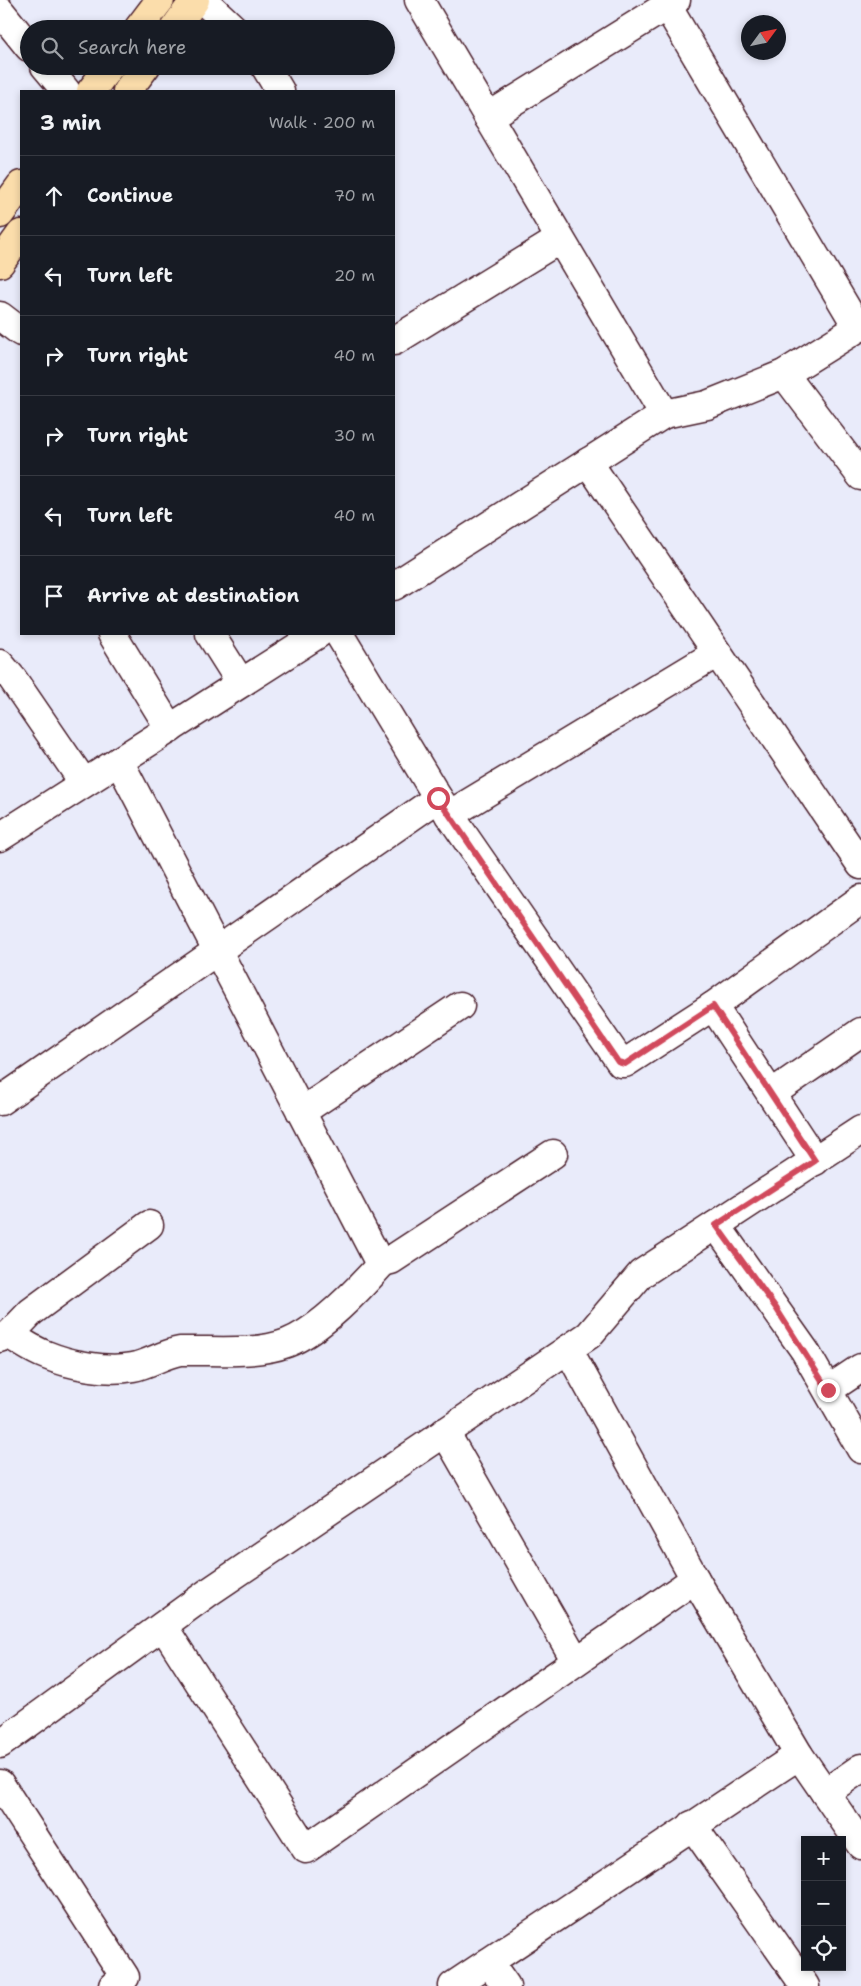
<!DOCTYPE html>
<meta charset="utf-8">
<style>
body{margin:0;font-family:"Shantell Sans",sans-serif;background:#242831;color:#f1f3f6}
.controls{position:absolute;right:15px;bottom:15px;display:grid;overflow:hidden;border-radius:0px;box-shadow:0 2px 8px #0003}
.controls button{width:45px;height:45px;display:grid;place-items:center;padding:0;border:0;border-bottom:1px solid #363941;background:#171b24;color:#f1f3f6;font:25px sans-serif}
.compass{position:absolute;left:741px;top:15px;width:45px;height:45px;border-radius:50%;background:#171b24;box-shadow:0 2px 8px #0003;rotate:57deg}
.stop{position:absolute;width:15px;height:15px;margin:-11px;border:4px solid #d1495b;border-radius:50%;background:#fff}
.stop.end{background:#d1495b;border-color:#fff;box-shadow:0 1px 5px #0008}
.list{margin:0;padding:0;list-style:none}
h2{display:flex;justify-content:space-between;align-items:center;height:65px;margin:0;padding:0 20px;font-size:21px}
h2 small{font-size:16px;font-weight:400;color:#9ea1a6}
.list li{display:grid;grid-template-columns:32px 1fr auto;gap:15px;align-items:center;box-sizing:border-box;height:80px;padding:0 20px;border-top:1px solid #363941}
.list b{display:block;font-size:19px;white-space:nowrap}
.list em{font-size:16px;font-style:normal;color:#9ea1a6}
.icon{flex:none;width:28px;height:28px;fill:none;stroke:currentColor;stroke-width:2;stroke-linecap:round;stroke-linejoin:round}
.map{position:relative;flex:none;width:861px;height:1986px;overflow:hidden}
.search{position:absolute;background:#171b24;box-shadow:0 2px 8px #0003;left:20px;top:20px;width:375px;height:55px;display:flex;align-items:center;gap:12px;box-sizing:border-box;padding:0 18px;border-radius:28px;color:#9ea1a6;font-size:19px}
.panel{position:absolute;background:#171b24;box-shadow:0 2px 8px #0003;left:20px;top:90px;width:375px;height:545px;border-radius:0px}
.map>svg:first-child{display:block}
</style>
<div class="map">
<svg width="861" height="1986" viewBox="0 0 861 1986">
<rect width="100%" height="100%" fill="#e9ebfa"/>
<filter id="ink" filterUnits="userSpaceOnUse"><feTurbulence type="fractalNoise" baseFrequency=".02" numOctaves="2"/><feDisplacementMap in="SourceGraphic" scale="10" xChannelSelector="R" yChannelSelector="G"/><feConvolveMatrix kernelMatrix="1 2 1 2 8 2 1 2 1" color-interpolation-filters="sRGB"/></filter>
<g filter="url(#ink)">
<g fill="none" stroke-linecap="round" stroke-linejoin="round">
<defs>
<g id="minor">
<polyline points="203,0 234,29"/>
<polyline points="419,0 664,414 707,405 784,374 861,326"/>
<polyline points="667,6 858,328"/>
<polyline points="0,11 29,47"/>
<polyline points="45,66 66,91"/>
<polyline points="265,66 280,91"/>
<polyline points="488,117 676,0"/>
<polyline points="0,316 21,332"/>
<polyline points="394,341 560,239"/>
<polyline points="784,374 861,476"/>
<polyline points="588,462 861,865"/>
<polyline points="394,586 664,414"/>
<polyline points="112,634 170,729"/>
<polyline points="210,634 241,683"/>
<polyline points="0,664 12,678 84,783"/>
<polyline points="119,761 377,1258 383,1262 391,1260 553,1154"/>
<polyline points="438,798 621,1063 625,1063 713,1006 861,899"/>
<polyline points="449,815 717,653"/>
<polyline points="0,837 318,634"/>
<polyline points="713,1006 815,1161"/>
<polyline points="771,1094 861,1032"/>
<polyline points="0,1101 438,798 339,634"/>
<polyline points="301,1112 460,1006"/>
<polyline points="716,1225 805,1351 861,1449"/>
<polyline points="9,1335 31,1312 149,1225"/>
<path d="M0,1338L9,1335C21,1341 32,1350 46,1355C70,1365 107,1372 133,1367C149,1364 163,1354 180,1351C214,1350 255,1355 287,1343C321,1330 359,1289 383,1262"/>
<polyline points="828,1390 861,1368"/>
<polyline points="445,1432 576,1661"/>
<polyline points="695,1579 799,1755"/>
<polyline points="163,1626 306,1849 695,1579 568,1349"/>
<polyline points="0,1744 209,1592 589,1335 641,1274 861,1130"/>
<polyline points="0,1784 125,1977 113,1986"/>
<polyline points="825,1793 861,1768"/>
<polyline points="692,1825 805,1986"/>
<polyline points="489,1962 506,1986"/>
<polyline points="453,1986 799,1755 861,1845"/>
</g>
<g id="highway">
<polyline points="138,29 160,0"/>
<polyline points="174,29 195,0"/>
<polyline points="91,91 110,66"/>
<polyline points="127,91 146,66"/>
<polyline points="0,214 21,185"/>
<polyline points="0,263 21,234"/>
</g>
</defs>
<!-- minor casing -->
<use href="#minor" stroke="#4a1f2b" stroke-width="31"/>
<!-- highway casing -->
<use href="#highway" stroke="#4a1f2b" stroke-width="31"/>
<!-- minor -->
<use href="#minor" stroke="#fff" stroke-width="28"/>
<!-- highway -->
<use href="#highway" stroke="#fbddab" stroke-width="28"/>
</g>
</g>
<g fill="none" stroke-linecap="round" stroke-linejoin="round" filter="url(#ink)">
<!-- route -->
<polyline stroke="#d1495b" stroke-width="6" points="438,798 618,1062 625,1064 713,1006 815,1161 716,1225 776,1308 828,1390"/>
</g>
</svg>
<div class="controls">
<button>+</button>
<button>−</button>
<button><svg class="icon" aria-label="locate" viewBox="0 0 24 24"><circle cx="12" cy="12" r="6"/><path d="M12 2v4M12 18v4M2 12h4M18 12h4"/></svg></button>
</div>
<svg class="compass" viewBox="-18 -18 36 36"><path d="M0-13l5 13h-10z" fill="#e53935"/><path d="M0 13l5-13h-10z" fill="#9ea1a6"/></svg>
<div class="stop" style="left:438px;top:798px"></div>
<div class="stop end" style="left:828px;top:1390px"></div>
<div class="search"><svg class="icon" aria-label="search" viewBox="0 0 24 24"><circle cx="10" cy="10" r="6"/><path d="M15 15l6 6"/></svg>Search here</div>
<section class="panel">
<h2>3 min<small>Walk · 200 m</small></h2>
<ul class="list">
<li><svg class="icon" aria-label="ahead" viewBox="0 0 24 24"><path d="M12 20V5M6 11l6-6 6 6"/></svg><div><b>Continue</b></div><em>70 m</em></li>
<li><svg class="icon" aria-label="left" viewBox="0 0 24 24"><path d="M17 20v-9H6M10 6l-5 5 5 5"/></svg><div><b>Turn left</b></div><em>20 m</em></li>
<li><svg class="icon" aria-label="right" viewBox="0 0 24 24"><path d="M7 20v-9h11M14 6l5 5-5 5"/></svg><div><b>Turn right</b></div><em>40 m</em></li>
<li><svg class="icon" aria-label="right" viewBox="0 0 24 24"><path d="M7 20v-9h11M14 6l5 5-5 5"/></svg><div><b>Turn right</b></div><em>30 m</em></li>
<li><svg class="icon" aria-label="left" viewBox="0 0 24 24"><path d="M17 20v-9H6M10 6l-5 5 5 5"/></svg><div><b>Turn left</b></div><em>40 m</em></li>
<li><svg class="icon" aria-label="arrive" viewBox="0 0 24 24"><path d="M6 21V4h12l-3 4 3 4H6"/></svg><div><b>Arrive at destination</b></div></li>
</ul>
</section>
</div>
